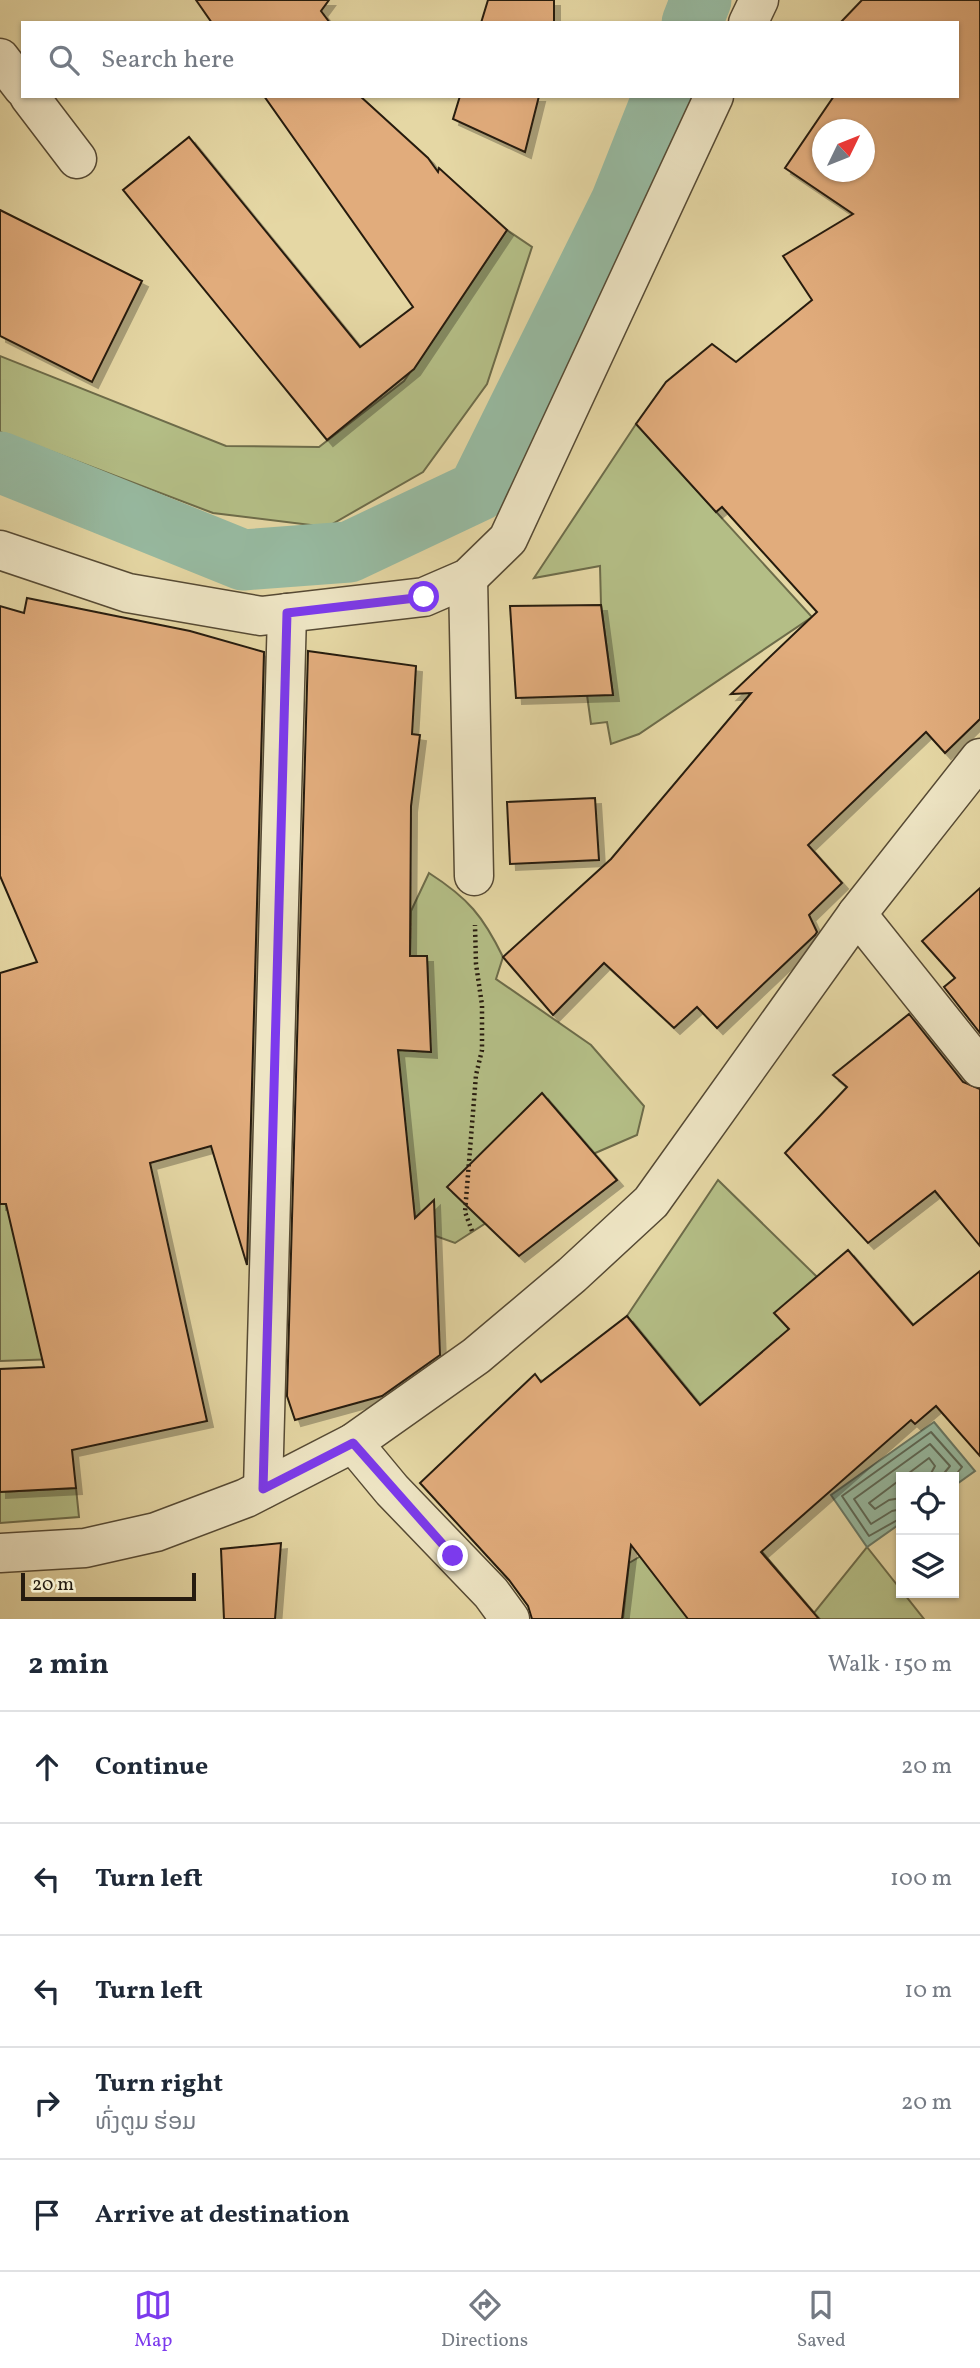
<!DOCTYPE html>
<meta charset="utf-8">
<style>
body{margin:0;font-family:Vollkorn,"Noto Sans Lao",serif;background:#f2f2f3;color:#1f2937}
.controls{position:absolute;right:21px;bottom:21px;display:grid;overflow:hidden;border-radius:0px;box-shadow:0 2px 5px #0004}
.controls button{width:63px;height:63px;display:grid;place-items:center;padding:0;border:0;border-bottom:2px solid #e0e1e3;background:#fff;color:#1f2937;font:35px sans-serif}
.compass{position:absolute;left:812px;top:119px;width:63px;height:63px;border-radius:50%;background:#fff;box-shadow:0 2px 5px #0004;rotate:47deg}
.scale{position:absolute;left:21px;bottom:18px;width:175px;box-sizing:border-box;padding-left:7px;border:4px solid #261b0f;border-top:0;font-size:19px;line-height:24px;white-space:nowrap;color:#261b0f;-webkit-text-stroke:5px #eee5c4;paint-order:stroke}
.stop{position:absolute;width:21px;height:21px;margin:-16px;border:5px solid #7c3aed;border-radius:50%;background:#fff}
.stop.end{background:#7c3aed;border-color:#fff;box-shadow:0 2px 7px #0008}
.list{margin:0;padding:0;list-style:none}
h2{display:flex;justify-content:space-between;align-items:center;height:91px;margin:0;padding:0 28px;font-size:30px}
h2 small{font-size:23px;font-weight:400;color:#747a83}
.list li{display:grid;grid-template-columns:46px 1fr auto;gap:21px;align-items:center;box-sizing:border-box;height:112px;padding:0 28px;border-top:2px solid #e0e1e3}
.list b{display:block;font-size:26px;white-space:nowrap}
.list p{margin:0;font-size:23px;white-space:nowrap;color:#747a83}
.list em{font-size:23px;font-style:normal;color:#747a83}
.icon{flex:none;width:38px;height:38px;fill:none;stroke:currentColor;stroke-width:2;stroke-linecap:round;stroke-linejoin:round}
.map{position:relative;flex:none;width:980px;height:1619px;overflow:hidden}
.search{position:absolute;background:#fff;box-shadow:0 2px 5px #0004;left:21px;right:21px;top:21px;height:77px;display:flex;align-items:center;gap:18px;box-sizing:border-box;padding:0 24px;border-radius:0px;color:#747a83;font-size:26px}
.sheet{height:651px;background:#fff}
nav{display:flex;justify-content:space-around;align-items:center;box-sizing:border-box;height:98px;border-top:2px solid #e0e1e3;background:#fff;font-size:19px;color:#747a83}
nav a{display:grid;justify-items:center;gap:4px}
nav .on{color:#7c3aed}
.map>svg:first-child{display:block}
</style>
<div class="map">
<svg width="980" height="1619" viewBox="0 0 980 1619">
<defs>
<filter id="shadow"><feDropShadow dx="6" dy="6" stdDeviation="0" flood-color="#0004"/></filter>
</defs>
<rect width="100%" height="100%" fill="#e5d7a4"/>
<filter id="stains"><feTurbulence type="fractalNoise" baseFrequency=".00286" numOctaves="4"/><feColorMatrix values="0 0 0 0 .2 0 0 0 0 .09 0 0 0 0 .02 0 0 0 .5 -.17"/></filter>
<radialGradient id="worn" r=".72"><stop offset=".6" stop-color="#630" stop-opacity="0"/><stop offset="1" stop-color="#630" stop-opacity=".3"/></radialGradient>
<!-- green -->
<g fill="#b4be86" stroke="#6d6c4a" stroke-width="2">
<polygon points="507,230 532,247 487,384 423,472 327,527 213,513 0,432 0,356 226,446 319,447 404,381"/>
<polygon points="636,424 812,617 639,734 611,744 607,722 591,724 587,695 613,695 601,605 600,566 534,578"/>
<path d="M429,873C468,898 483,916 503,957L496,979L591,1045L644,1106L637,1135L593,1154L455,1243L416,1229L397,1050L430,1052L427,956H410L411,911Z"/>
<polygon points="718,1180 858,1317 775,1313 817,1361 777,1339 731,1379 765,1419 740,1526 814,1613 867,1547 924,1619 623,1619 629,1563 719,1510 627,1316"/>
<polygon points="0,1204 6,1204 57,1359 0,1361"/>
<polygon points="76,1488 79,1517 0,1523 0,1492"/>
</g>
<!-- water -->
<polygon fill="#97baa1" stroke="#6a7a67" stroke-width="2" points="934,1422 975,1471 954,1486 954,1477 901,1477 901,1523 867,1547 831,1495"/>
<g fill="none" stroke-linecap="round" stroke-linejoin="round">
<!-- shore -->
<g stroke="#5e6a58" stroke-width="2">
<polyline points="901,1498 889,1500 875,1509 869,1503 929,1458 935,1466 929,1477"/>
<polyline points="901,1509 892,1511 871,1524 854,1499 930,1444 950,1466 941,1477"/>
<polyline points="901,1518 869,1536 842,1496 931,1432 962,1467 954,1477"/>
</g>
<!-- canal -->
<g stroke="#97baa1" stroke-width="61">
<polyline points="692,23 701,0"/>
<polyline points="0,462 243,560 349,552 478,491 621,202 663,96"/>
</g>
</g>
<!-- building -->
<g fill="#e1ac7c" stroke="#261b0f" stroke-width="2" fill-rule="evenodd" filter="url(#shadow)">
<polygon points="196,0 329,0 321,11 330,23 212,23"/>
<polygon points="488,0 554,0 554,23 481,23"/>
<path d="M862,0H980V719L945,753L926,732L808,845L842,883L809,915L817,932L815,935L717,1028L697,1007L674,1028L604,963L553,1015L503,957L611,859L751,693L731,694L817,612L722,507L716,512L636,424L666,382L712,344L736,362L812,300L783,256L853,214L785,168L834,96H957V23H840ZM822,130H864V172H822Z"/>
<polygon points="264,96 360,96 428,158 438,172 439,168 507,230 414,369 327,440 123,190 189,137 360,347 413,307"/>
<polygon points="460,96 539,96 525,152 453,119"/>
<polygon points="0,210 142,281 92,382 0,336"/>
<polygon points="27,598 190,631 264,652 247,1265 211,1146 150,1163 207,1421 72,1450 76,1488 0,1492 0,1369 44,1367 6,1204 0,1204 0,973 37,962 0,876 0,606 24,613"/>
<polygon points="601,605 613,695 516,698 510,606"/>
<polygon points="308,651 416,666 412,734 420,735 411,806 410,956 427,956 431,1052 398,1050 415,1218 434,1200 440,1355 382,1396 295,1420 287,1396"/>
<polygon points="595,798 599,860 510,864 507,802"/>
<polygon points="980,888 980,1033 944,987 955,978 922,941"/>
<polygon points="909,1014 963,1082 980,1089 980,1246 935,1191 868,1243 785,1153 847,1087 833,1075"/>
<polygon points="542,1093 617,1180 519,1256 447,1187"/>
<polygon points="848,1250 913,1325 980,1271 980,1456 936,1406 915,1424 911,1420 761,1552 819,1619 688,1619 631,1545 622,1619 532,1619 528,1606 509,1580 420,1483 535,1374 541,1382 627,1316 700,1405 789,1329 774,1313"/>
<polygon points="281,1543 275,1619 224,1619 221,1549"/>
</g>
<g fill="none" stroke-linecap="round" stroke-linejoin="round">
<defs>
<g id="minor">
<polyline points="748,23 759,0"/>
<polyline points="0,58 23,88"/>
<polyline points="29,96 77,159"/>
<polyline points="0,550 128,593 261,616 424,597 468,578 508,539 714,96"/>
<polyline points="468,578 474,876"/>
<polyline points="857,914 980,1068"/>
<polyline points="353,1443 392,1490 491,1593 510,1619"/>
<polyline points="263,1489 287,613"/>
<polyline points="0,1553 85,1548 156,1532 246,1498 353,1443 476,1356 572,1275 651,1202 857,914 980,758"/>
</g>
</defs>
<!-- minor casing -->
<use href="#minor" stroke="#564a34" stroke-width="41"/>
<!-- path -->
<polyline stroke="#261b0f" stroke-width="4.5" stroke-dasharray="2 3.5" stroke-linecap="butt" points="472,1231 465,1212 476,1075 482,1050 482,1005 476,964 475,925"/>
<!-- minor -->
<use href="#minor" stroke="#eee5c4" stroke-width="38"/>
</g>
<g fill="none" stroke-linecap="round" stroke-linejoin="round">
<!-- route -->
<polyline stroke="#7c3aed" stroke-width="9" points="424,597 287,613 263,1489 353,1443 453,1556"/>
</g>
<rect width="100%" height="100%" filter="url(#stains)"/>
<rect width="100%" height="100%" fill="url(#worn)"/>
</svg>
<div class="controls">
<button><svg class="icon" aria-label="locate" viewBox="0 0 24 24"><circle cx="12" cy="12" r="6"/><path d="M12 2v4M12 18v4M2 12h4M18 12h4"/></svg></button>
<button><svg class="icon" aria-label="layers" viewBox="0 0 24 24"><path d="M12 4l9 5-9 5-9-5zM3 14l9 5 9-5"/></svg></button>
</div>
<svg class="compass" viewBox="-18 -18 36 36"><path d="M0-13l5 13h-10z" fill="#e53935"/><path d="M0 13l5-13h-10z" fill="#747a83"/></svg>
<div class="scale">20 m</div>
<div class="stop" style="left:424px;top:597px"></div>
<div class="stop end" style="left:453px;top:1556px"></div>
<div class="search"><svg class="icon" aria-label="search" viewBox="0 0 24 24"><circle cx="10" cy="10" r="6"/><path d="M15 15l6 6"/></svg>Search here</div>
</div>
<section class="sheet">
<h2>2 min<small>Walk · 150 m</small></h2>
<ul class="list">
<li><svg class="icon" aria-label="ahead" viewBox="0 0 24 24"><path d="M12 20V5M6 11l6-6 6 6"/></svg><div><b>Continue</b></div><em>20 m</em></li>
<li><svg class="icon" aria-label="left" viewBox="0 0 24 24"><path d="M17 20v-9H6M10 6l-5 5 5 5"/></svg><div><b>Turn left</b></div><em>100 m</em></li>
<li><svg class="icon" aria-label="left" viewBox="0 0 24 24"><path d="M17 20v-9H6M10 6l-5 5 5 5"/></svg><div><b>Turn left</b></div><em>10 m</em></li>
<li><svg class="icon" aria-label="right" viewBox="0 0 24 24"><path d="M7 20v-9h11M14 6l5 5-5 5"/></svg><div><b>Turn right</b><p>ທົ່ງຕູມ ຮ່ອມ</p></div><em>20 m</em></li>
<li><svg class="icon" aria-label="arrive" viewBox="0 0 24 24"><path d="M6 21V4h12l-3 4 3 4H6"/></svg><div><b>Arrive at destination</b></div></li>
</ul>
</section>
<nav>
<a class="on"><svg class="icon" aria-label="map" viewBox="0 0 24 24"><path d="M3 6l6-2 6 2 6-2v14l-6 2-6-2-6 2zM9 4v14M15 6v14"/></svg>Map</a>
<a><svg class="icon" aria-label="directions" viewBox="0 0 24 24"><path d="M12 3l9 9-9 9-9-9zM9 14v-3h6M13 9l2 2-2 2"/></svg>Directions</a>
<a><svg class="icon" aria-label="saved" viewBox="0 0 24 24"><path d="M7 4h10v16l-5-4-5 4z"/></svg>Saved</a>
</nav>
